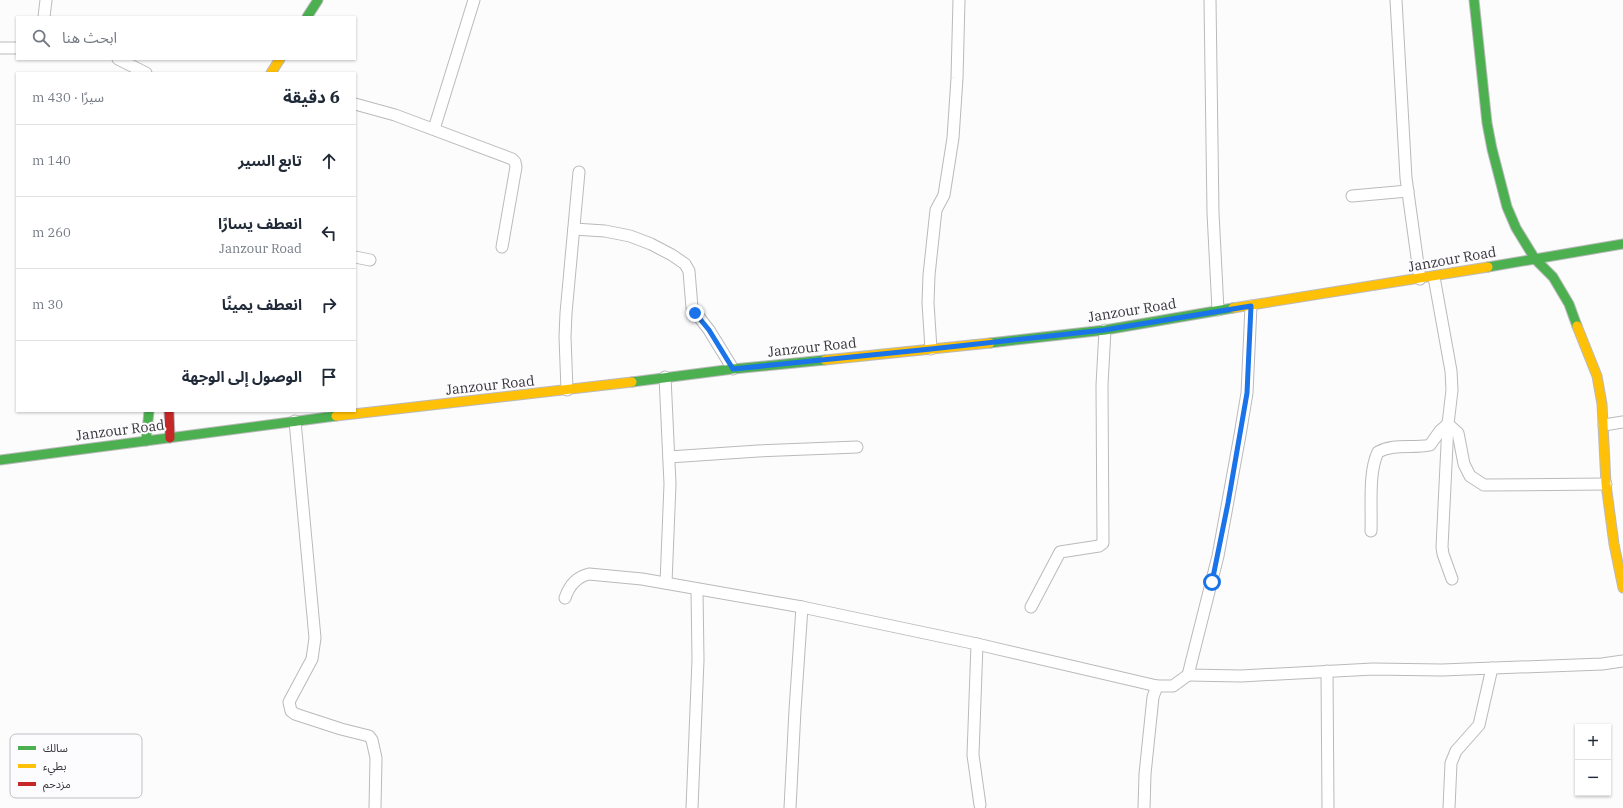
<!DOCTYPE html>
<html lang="ar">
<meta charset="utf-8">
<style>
body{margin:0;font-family:"IBM Plex Serif","Noto Sans Arabic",serif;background:#f6f6f7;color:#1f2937;direction:rtl}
.controls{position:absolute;right:12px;bottom:12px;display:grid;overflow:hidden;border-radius:0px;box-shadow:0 1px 3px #0004}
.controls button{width:36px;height:36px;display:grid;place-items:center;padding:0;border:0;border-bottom:1px solid #e0e1e3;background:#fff;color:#1f2937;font:20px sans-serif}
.stop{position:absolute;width:12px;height:12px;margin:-9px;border:3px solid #1a73e8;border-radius:50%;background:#fff}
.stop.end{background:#1a73e8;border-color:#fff;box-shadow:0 1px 4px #0008}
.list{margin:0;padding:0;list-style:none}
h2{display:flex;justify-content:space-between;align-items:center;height:52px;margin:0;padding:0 16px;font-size:17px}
h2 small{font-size:13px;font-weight:400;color:#747a83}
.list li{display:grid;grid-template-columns:26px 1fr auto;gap:12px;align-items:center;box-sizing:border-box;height:72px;padding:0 16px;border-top:1px solid #e0e1e3}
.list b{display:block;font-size:15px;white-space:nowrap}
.list p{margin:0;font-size:13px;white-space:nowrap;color:#747a83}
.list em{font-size:13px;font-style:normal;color:#747a83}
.icon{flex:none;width:22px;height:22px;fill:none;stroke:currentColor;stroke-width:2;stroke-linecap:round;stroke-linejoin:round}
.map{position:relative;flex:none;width:1623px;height:808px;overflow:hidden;direction:ltr}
.search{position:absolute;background:#fff;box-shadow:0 1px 3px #0004;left:16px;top:16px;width:340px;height:44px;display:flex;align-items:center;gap:10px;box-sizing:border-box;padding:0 14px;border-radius:0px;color:#747a83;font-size:15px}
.panel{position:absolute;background:#fff;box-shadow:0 1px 3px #0004;left:16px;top:72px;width:340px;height:340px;border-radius:0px;direction:rtl}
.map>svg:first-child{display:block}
</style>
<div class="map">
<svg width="1623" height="808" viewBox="0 0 1623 808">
<rect width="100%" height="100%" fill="#fcfcfc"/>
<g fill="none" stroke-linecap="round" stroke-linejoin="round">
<defs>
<g id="street">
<polyline points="1210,0 1213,213 1218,310"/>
<polyline points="1396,0 1406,178 1420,279"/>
<polyline points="44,17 46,0"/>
<polyline points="0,48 17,48"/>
<polyline points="118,59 146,73"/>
<polyline points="355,104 395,115 512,159 515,162 516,167 502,247"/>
<polyline points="434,129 474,0"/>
<polyline points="1352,196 1408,191"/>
<polyline points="574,229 605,231 630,236 651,244 672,255 685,264 689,271 692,308 709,330 733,369"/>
<polyline points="355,257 370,260"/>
<polyline points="1434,277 1451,371 1452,390 1448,424 1442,547 1443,554 1452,579"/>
<polyline points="931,349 928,303 929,275 936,210 944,195 953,138 957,78 959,0"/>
<polyline points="665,377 670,484 666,583"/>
<polyline points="567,390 565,337 566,313 579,172"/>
<polyline points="295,421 315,638 312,659 289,702 291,711 295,714 341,729 369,736 372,740 376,758 375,808"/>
<polyline points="1604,425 1623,422"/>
<polyline points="669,457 758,451 857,447"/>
<path d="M1371,531C1372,509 1368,472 1378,452C1395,443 1412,449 1430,445L1440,431L1448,424L1458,433L1464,464L1470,476L1484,485L1606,484"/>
<path d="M565,598C569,586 576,577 589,574L642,579L802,607L977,644L1157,686"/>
<polyline points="1031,607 1060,552 1099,546 1103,543 1102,385 1105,330"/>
<polyline points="977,644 973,755 980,805"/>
<polyline points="1327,671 1328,808"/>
<polyline points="1188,675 1241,676 1373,669 1442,670 1602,664 1623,661"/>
<polyline points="692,808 698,660 697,590"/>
<polyline points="790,808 795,710 802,607"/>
<polyline points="1144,808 1145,774 1153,697 1157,686 1173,686 1188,675 1218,556 1240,435 1247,393 1251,306"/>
<polyline points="1449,808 1451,763 1456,751 1479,725 1492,668"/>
</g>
<g id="fast">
<polyline points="1474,0 1487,123 1492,149 1507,207 1516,228 1535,259 1553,277 1569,304 1577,326"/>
<polyline points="307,17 318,0"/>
<polyline points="1488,267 1623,244"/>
<polyline points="990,343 1105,330 1233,308"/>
<polyline points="632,382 733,369 825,360"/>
<polyline points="146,441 149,411"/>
<polyline points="0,460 336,416"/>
</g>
<g id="slow">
<polyline points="271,73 280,59"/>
<polyline points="1233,308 1488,267"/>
<polyline points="1577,326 1597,376 1602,404 1606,484 1614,544 1623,588"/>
<polyline points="825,360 990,343"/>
<polyline points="336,416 632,382"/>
</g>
<polyline id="jam" points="169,411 170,438"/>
</defs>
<!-- street casing -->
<use href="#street" stroke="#bbb9bc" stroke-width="13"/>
<!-- fast casing -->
<use href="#fast" stroke="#bbb9bc" stroke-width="11"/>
<!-- slow casing -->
<use href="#slow" stroke="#bbb9bc" stroke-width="11"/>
<!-- jam casing -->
<use href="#jam" stroke="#bbb9bc" stroke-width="11"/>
<!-- street -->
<use href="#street" stroke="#fff" stroke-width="11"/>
<!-- fast -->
<use href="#fast" stroke="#4caf50" stroke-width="9"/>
<!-- slow -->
<use href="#slow" stroke="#ffc107" stroke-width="9"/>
<!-- jam -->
<use href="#jam" stroke="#c62828" stroke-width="9"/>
</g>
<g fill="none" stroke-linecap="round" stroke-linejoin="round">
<!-- route -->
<polyline stroke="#1a73e8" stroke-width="5" points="695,313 709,330 733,369 931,349 1104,330 1251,306 1247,393 1228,503 1212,582"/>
</g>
<g text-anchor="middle" stroke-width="4" stroke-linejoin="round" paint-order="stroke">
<!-- street labels -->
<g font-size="14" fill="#373439" stroke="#fcfbfd">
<text transform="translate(1452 259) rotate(-10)" y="5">Janzour Road</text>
<text transform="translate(1132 310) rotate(-9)" y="5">Janzour Road</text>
<text transform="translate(812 347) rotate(-6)" y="5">Janzour Road</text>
<text transform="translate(490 385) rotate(-6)" y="5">Janzour Road</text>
<text transform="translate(120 430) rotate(-7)" y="5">Janzour Road</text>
</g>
</g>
<!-- legend -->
<rect x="10" y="734" width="132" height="64" rx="6" fill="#fcfbfd" stroke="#c1bfc2" stroke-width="1"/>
<rect x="18" y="746" width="18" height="4" fill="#4caf50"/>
<rect x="18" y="764" width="18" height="4" fill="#ffc107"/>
<rect x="18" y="782" width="18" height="4" fill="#c62828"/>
<g font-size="11" fill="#373439">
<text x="43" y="752">سالك</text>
<text x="43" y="770">بطيء</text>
<text x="43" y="788">مزدحم</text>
</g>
</svg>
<div class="controls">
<button>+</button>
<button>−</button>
</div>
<div class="stop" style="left:1212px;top:582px"></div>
<div class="stop end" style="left:695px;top:313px"></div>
<div class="search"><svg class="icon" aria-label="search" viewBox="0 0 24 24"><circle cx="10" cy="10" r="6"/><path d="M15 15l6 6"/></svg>ابحث هنا</div>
<section class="panel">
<h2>6 دقيقة<small>سيرًا · 430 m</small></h2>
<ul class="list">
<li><svg class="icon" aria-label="ahead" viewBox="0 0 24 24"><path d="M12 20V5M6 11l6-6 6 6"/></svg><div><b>تابع السير</b></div><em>140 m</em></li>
<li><svg class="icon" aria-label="left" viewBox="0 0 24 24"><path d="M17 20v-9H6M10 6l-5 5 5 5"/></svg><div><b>انعطف يسارًا</b><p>Janzour Road</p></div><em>260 m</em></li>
<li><svg class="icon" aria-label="right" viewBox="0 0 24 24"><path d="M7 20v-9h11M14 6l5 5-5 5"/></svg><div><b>انعطف يمينًا</b></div><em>30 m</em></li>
<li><svg class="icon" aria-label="arrive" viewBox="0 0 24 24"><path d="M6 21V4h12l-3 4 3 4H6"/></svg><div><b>الوصول إلى الوجهة</b></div></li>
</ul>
</section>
</div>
